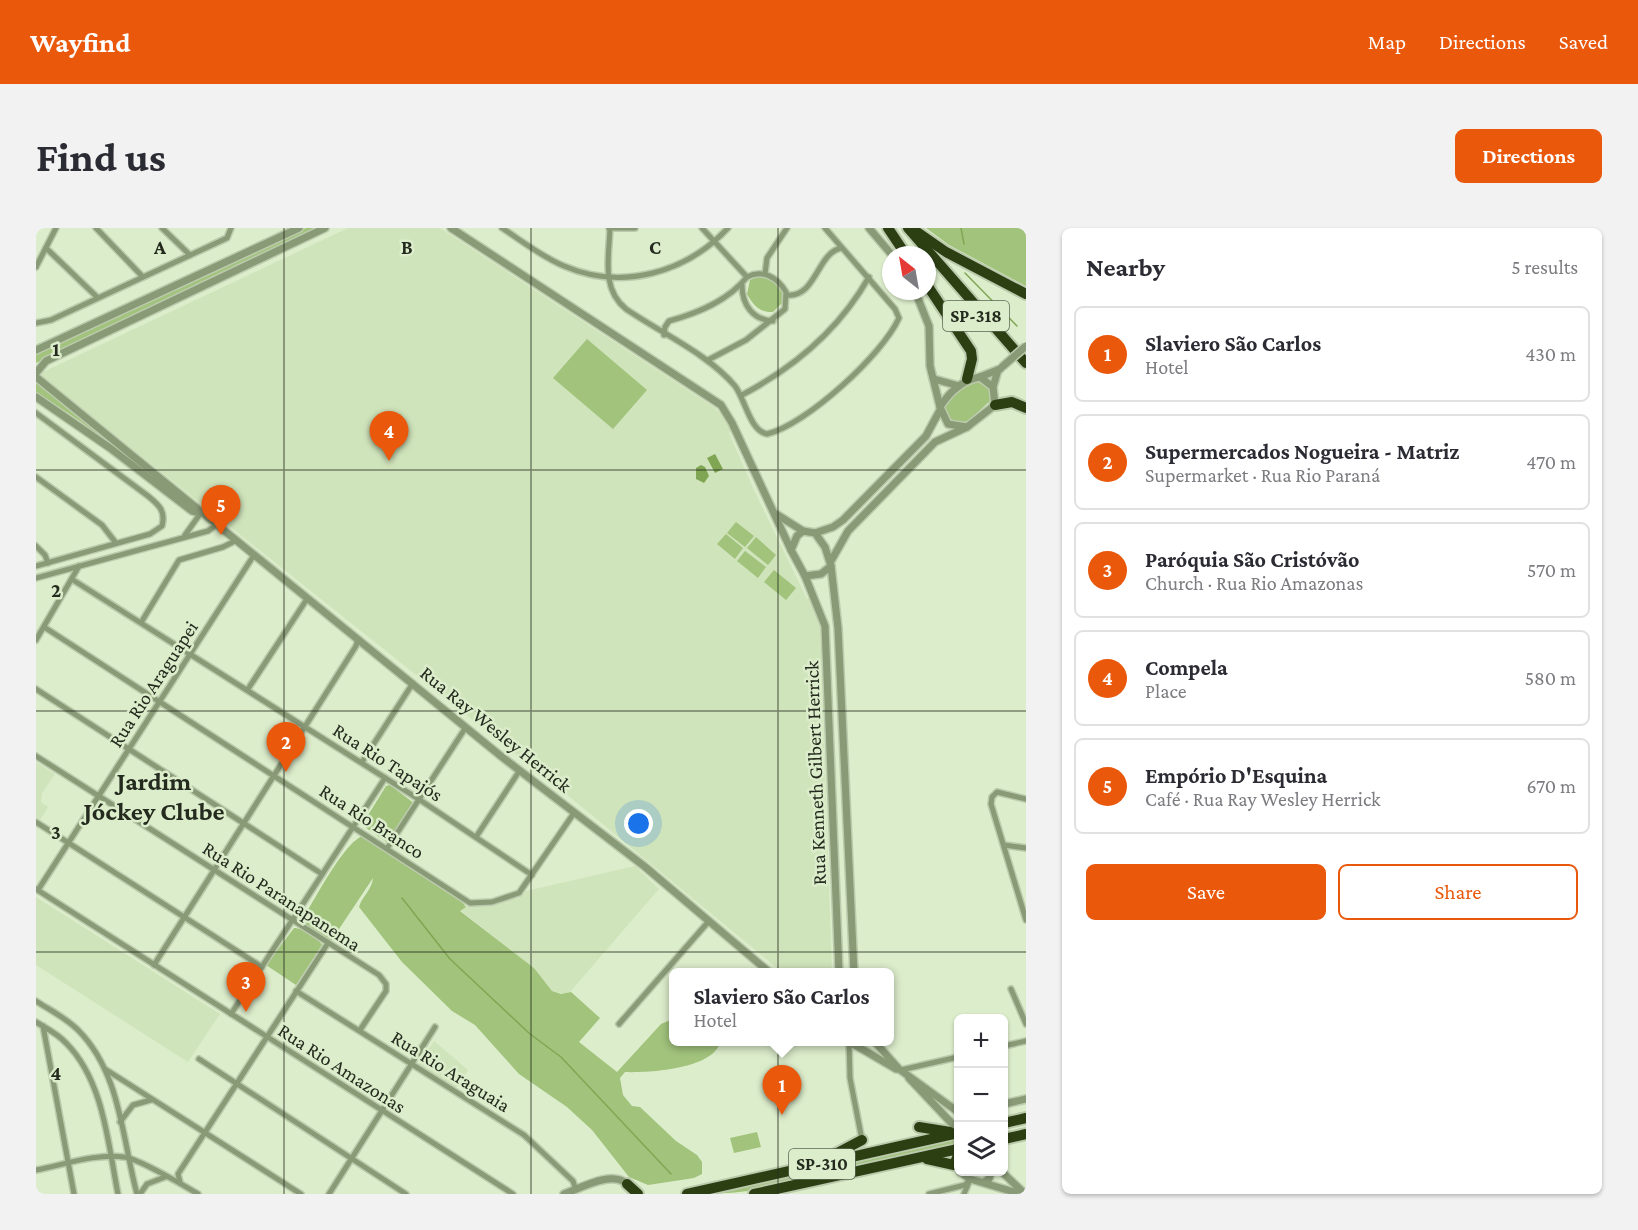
<!DOCTYPE html>
<meta charset="utf-8">
<style>
body{margin:0;font-family:"Crimson Pro",serif;background:#f2f2f3;color:#2b2b33}
.controls{position:absolute;right:18px;bottom:18px;display:grid;overflow:hidden;border-radius:9px;box-shadow:0 2px 4px #0004}
.controls button{width:54px;height:54px;display:grid;place-items:center;padding:0;border:0;border-bottom:2px solid #e1e1e2;background:#fff;color:#2b2b33;font:30px sans-serif}
.compass{position:absolute;left:846px;top:18px;width:54px;height:54px;border-radius:50%;background:#fff;box-shadow:0 2px 4px #0004;rotate:329deg}
.you{position:absolute;left:603px;top:596px;width:21px;height:21px;margin:-15px;border:4px solid #fff;border-radius:50%;background:#1a73e8;box-shadow:0 0 0 9px #1a73e833}
.badge{display:grid;place-items:center;width:39px;height:39px;border-radius:50%;background:#ea580c;color:#fff;font-size:20px;font-weight:700}
.pin{position:absolute;translate:-50% -50px;filter:drop-shadow(0 2px 3px #0008)}
.pin::after{content:'';position:absolute;top:32px;width:21px;height:18px;background:inherit;clip-path:polygon(0 0,100% 0,50% 100%)}
.popup{position:absolute;left:633px;top:740px;width:225px;height:78px;box-sizing:border-box;display:grid;place-content:center;border-radius:9px;background:#fff;filter:drop-shadow(0 2px 4px #0005);font-size:20px;white-space:nowrap;color:#7c7c81}
.popup b{font-size:22px;color:#2b2b33}
.popup::after{content:'';position:absolute;left:50%;top:100%;margin-left:-12px;border:12px solid transparent;border-top-color:#fff}
.list{margin:0;padding:0;list-style:none}
h2{display:flex;justify-content:space-between;align-items:center;height:78px;margin:0;padding:0 24px;font-size:26px}
h2 small{font-size:20px;font-weight:400;color:#7c7c81}
.list li{display:grid;grid-template-columns:39px 1fr auto;gap:18px;align-items:center;box-sizing:border-box;height:96px;margin:0 12px 12px;padding:0 12px;border:2px solid #e1e1e2;border-radius:9px}
.list b{display:block;font-size:22px;white-space:nowrap}
.list p{margin:0;font-size:20px;white-space:nowrap;color:#7c7c81}
.list em{font-size:20px;font-style:normal;color:#7c7c81}
.actions{display:flex;gap:12px;padding:18px 24px}
.actions a{flex:1;padding:14px 0;border:2px solid #ea580c;border-radius:9px;text-align:center;font-size:21px;color:#ea580c}
.actions .main{background:#ea580c;color:#fff}
.icon{flex:none;width:33px;height:33px;fill:none;stroke:currentColor;stroke-width:2;stroke-linecap:round;stroke-linejoin:round}
.map{position:relative;flex:none;width:990px;height:966px;overflow:hidden;border-radius:9px}
header{display:flex;align-items:center;gap:36px;box-sizing:border-box;height:84px;padding:0 30px;background:#ea580c;color:#fff}
header strong{font-size:28px}
nav{display:flex;gap:33px;margin-inline-start:auto;font-size:21px}
.intro{display:flex;align-items:center;justify-content:space-between;box-sizing:border-box;height:144px;padding:0 36px}
h1{margin:0;font-size:42px}
.button{padding:15px 27px;border-radius:9px;background:#ea580c;color:#fff;font-size:21px;font-weight:700}
main{display:flex;gap:36px;padding:0 36px}
aside{flex:1;background:#fff;border-radius:9px;box-shadow:0 2px 4px #0004}
.map>svg:first-child{display:block}
</style>
<header>
<strong>Wayfind</strong>
<nav><a>Map</a><a>Directions</a><a>Saved</a></nav>
</header>
<div class="intro"><h1>Find us</h1><a class="button">Directions</a></div>
<main>
<div class="map">
<svg width="990" height="966" viewBox="0 0 990 966">
<rect width="100%" height="100%" fill="#dcedcb"/>
<!-- built -->
<g fill="#d0e4bb">
<polygon points="312,0 404,0 679,180 685,187 695,203 693,205 718,262 771,371 775,370 784,396 796,744 746,744 541,575 6,149 5,145"/>
<polygon points="0,534 19,546 6,565 5,574 12,579 4,592 0,589"/>
<polygon points="599,638 623,661 534,764 528,766 516,763 498,740 424,682 434,677 483,670 490,663"/>
<polygon points="0,669 184,786 152,834 0,737"/>
<polygon points="398,813 432,842 419,862 382,837"/>
</g>
<!-- green -->
<g fill="#a1c37c">
<polygon points="270,0 281,0 0,135 0,127"/>
<polygon points="890,0 990,0 990,58 913,17"/>
<path d="M727,46C740,54 748,58 747,74L737,84C724,85 717,77 711,66L714,52Z"/>
<polygon points="551,111 611,162 577,201 517,150"/>
<path d="M941,153C952,155 957,162 954,173L931,194L916,193L910,186V175L933,154Z"/>
<polygon points="0,154 134,263 44,193 0,164"/>
<polygon points="700,294 718,308 709,319 691,305"/>
<polygon points="690,306 707,320 699,331 681,316"/>
<polygon points="720,309 740,327 732,337 711,320"/>
<polygon points="709,323 730,339 722,350 701,333"/>
<polygon points="738,342 760,360 750,372 728,354"/>
<polygon points="354,557 379,576 350,614 326,597 350,558"/>
<path d="M327,608L427,675L430,679L424,683L498,740L516,763L525,766L535,764L564,790L543,814L581,844L625,796L637,791L638,814H684C678,841 612,845 589,844L584,850L587,867L596,878L604,879L640,913L661,927L666,934V946L658,950L612,957L593,949L556,902L531,879L483,846L439,797L416,783L366,734L323,679C326,668 336,662 337,650L295,713L270,697L268,689C279,671 309,613 327,608Z"/>
<path d="M258,700C267,700 282,709 286,717L260,757L230,737Z"/>
<polygon points="721,904 725,919 698,925 694,910"/>
<path d="M922,909V918C842,936 746,966 665,966Z"/>
</g>
<!-- water -->
<g fill="#80a653">
<polygon points="679,226 687,241 679,245 671,230"/>
<polygon points="665,237 669,239 673,248 668,255 660,251 660,240"/>
</g>
<g fill="none" stroke-linecap="round" stroke-linejoin="round">
<!-- stream -->
<g stroke="#80a653" stroke-width="1.5">
<polyline points="925,0 928,16"/>
<polyline points="929,45 981,98"/>
<polyline points="366,670 414,731 494,806 525,829 635,946"/>
</g>
<defs>
<g id="minor">
<polyline points="60,0 106,48"/>
<polyline points="126,0 154,27"/>
<path d="M466,0C486,13 506,29 528,38C586,63 650,45 692,0"/>
<polyline points="573,0 599,0"/>
<path d="M574,0C573,29 565,61 590,81C625,105 672,126 699,158C709,171 714,203 731,206C770,197 847,126 863,90L859,81L789,0"/>
<polyline points="666,0 711,49"/>
<polyline points="10,20 61,69"/>
<polyline points="0,39 20,0"/>
<polyline points="729,46 731,30 751,0"/>
<path d="M706,57C706,77 717,92 737,93"/>
<path d="M751,67C780,70 781,25 805,20"/>
<polyline points="0,95 15,92 191,10 195,0"/>
<path d="M628,107L629,99L633,93C662,85 692,73 711,49C727,41 741,49 750,64L749,81L710,112L672,132"/>
<path d="M706,167C759,139 803,102 833,49"/>
<path d="M0,185L112,268C123,277 130,283 126,298L114,306L0,338"/>
<polyline points="0,249 66,297 80,315"/>
<polyline points="149,307 164,286"/>
<polyline points="0,318 9,327 12,335"/>
<polyline points="0,350 172,303 180,297"/>
<polyline points="37,352 384,572 496,647"/>
<polyline points="106,393 143,332 187,319 199,313"/>
<polyline points="8,399 434,675 456,674 483,665 538,585"/>
<polyline points="0,412 43,338"/>
<polyline points="0,461 286,646"/>
<polyline points="212,461 271,371"/>
<polyline points="0,528 343,747 350,756 350,763 324,802"/>
<polyline points="326,534 377,455"/>
<polyline points="990,571 961,564 956,569 955,576 990,692"/>
<polyline points="0,594 226,739"/>
<polyline points="440,609 484,542"/>
<polyline points="968,617 990,620"/>
<polyline points="352,619 430,499"/>
<polyline points="0,661 477,966"/>
<polyline points="2,662 218,327"/>
<polyline points="118,737 320,418 322,411"/>
<polyline points="975,761 990,796"/>
<polyline points="260,763 488,907 537,953 540,962"/>
<path d="M0,773C14,782 30,790 42,802C85,845 86,911 101,966"/>
<polyline points="195,786 349,550"/>
<path d="M0,794C10,800 22,806 30,815C68,853 72,916 82,966"/>
<polyline points="583,796 673,693"/>
<polyline points="7,798 38,966"/>
<polyline points="813,815 814,850 826,912"/>
<polyline points="968,818 990,813"/>
<polyline points="163,831 370,966"/>
<polyline points="69,841 265,966"/>
<polyline points="865,842 922,829"/>
<polyline points="84,894 97,877 115,872"/>
<path d="M0,942C27,937 60,925 88,929C101,930 149,958 162,966"/>
<polyline points="144,954 142,946 292,715"/>
<polyline points="104,966 111,956 129,949"/>
<polyline points="293,966 399,799"/>
<polyline points="893,966 929,957 934,951"/>
<polyline points="928,966 933,954"/>
</g>
<g id="tertiary">
<polyline points="415,0 685,177 696,195 755,322"/>
<polyline points="833,0 856,27"/>
<polyline points="879,63 893,98 894,138 904,179"/>
<polyline points="0,122 263,0"/>
<polyline points="0,145 10,133 289,0"/>
<polyline points="0,149 466,529 608,638 733,744"/>
<polyline points="944,149 964,141"/>
<polyline points="898,151 923,158"/>
<path d="M957,159L944,149C926,152 914,163 904,179L912,196L931,199L959,177L957,159L962,142"/>
<polyline points="0,169 74,220 156,283 164,285"/>
<polyline points="740,286 767,303"/>
<polygon points="767,303 779,305 789,319 795,338 785,346 769,348 755,322 761,308"/>
<polyline points="779,305 797,299 807,292 890,208 904,182"/>
<polyline points="795,333 812,303 899,214 931,199"/>
<polyline points="795,338 802,400 818,744"/>
<polyline points="769,348 789,398 803,744"/>
<polyline points="812,814 819,817 828,814"/>
<polyline points="839,814 863,841 922,884"/>
<polyline points="819,817 860,841"/>
<polyline points="873,850 922,902"/>
<polyline points="968,876 990,871"/>
<polyline points="924,944 934,951 985,966"/>
<polyline points="966,944 989,966"/>
<polyline points="948,954 953,951 955,944"/>
<path d="M528,966C545,960 576,942 591,956"/>
</g>
<g id="motorway">
<polyline points="852,0 870,27"/>
<polyline points="872,0 990,135"/>
<polyline points="881,4 910,24 990,66"/>
<polyline points="891,57 935,123 936,131 931,151"/>
<polyline points="959,177 976,174 990,180"/>
<polyline points="968,895 990,890"/>
<polyline points="883,899 914,904"/>
<polyline points="968,911 990,906"/>
<polyline points="792,930 826,912"/>
<polyline points="891,931 918,937 922,927"/>
<polyline points="591,956 602,966"/>
<polyline points="651,966 922,905"/>
<polyline points="718,966 922,921"/>
</g>
</defs>
<!-- minor casing -->
<use href="#minor" stroke="#bbcaac" stroke-width="8"/>
<!-- tertiary casing -->
<use href="#tertiary" stroke="#bbcaac" stroke-width="10"/>
<!-- motorway casing -->
<use href="#motorway" stroke="#bbcaac" stroke-width="14"/>
<!-- minor -->
<use href="#minor" stroke="#899a77" stroke-width="5"/>
<!-- tertiary -->
<use href="#tertiary" stroke="#899a77" stroke-width="7"/>
<!-- motorway -->
<use href="#motorway" stroke="#2c3f13" stroke-width="10"/>
<defs>
<polyline id="tertiary-bridge" points="966,139 990,118"/>
</defs>
<!-- tertiary-bridge casing -->
<use href="#tertiary-bridge" stroke="#bbcaac" stroke-width="10" stroke-linecap="butt"/>
<!-- tertiary-bridge -->
<use href="#tertiary-bridge" stroke="#899a77" stroke-width="7"/>
</g>
<!-- grid -->
<path fill="none" stroke="#242b1e" stroke-width="1.5" stroke-opacity="0.55" d="M248,0V966M495,0V966M742,0V966M0,242H990M0,483H990M0,724H990"/>
<g text-anchor="middle" stroke-width="5" stroke-linejoin="round" paint-order="stroke">
<!-- shield labels -->
<g fill="#dcedcb" stroke="#5b6552" stroke-width="1.5">
<rect x="907" y="73" width="66" height="30" rx="4.5"/>
<rect x="753" y="921" width="66" height="30" rx="4.5"/>
</g>
<g font-size="18" font-weight="bold" fill="#242b1e">
<text x="940" y="94">SP-318</text>
<text x="786" y="942">SP-310</text>
</g>
<!-- street labels -->
<g font-size="20" fill="#242b1e" stroke="#dcedcb">
<text transform="translate(117 456) rotate(-57)" y="7">Rua Rio Araguapei</text>
<text transform="translate(460 501) rotate(39)" y="7">Rua Ray Wesley Herrick</text>
<text transform="translate(352 534) rotate(33)" y="7">Rua Rio Tapajós</text>
<text transform="translate(779 545) rotate(-92)" y="7">Rua Kenneth Gilbert Herrick</text>
<text transform="translate(336 593) rotate(33)" y="7">Rua Rio Branco</text>
<text transform="translate(246 668) rotate(33)" y="7">Rua Rio Paranapanema</text>
<text transform="translate(306 840) rotate(33)" y="7">Rua Rio Amazonas</text>
<text transform="translate(415 843) rotate(32)" y="7">Rua Rio Araguaia</text>
</g>
<!-- district labels -->
<g font-size="26" font-weight="bold" fill="#242b1e" stroke="#dcedcb">
<text x="118" y="562">Jardim<tspan x="118" dy="30">Jóckey Clube</tspan></text>
</g>
</g>
<g font-size="20" text-anchor="middle" font-weight="bold" fill="#242b1e" stroke="#dcedcb" stroke-width="5" stroke-linejoin="round" paint-order="stroke">
<text x="124" y="26">A</text>
<text x="371" y="26">B</text>
<text x="619" y="26">C</text>
<text x="20" y="128">1</text>
<text x="20" y="369">2</text>
<text x="20" y="611">3</text>
<text x="20" y="852">4</text>
</g>
</svg>
<div class="controls">
<button>+</button>
<button>−</button>
<button><svg class="icon" aria-label="layers" viewBox="0 0 24 24"><path d="M12 4l9 5-9 5-9-5zM3 14l9 5 9-5"/></svg></button>
</div>
<svg class="compass" viewBox="-18 -18 36 36"><path d="M0-13l5 13h-10z" fill="#e53935"/><path d="M0 13l5-13h-10z" fill="#7c7c81"/></svg>
<div class="you"></div>
<div class="pin badge" style="left:746px;top:887px">1</div>
<div class="popup"><b>Slaviero São Carlos</b>Hotel</div>
<div class="pin badge" style="left:250px;top:544px">2</div>
<div class="pin badge" style="left:210px;top:784px">3</div>
<div class="pin badge" style="left:353px;top:233px">4</div>
<div class="pin badge" style="left:185px;top:307px">5</div>
</div>
<aside>
<h2>Nearby<small>5 results</small></h2>
<ul class="list">
<li><span class="badge">1</span><div><b>Slaviero São Carlos</b><p>Hotel</p></div><em>430 m</em></li>
<li><span class="badge">2</span><div><b>Supermercados Nogueira - Matriz</b><p>Supermarket · Rua Rio Paraná</p></div><em>470 m</em></li>
<li><span class="badge">3</span><div><b>Paróquia São Cristóvão</b><p>Church · Rua Rio Amazonas</p></div><em>570 m</em></li>
<li><span class="badge">4</span><div><b>Compela</b><p>Place</p></div><em>580 m</em></li>
<li><span class="badge">5</span><div><b>Empório D'Esquina</b><p>Café · Rua Ray Wesley Herrick</p></div><em>670 m</em></li>
</ul>
<div class="actions"><a class="main">Save</a><a>Share</a></div>
</aside>
</main>
